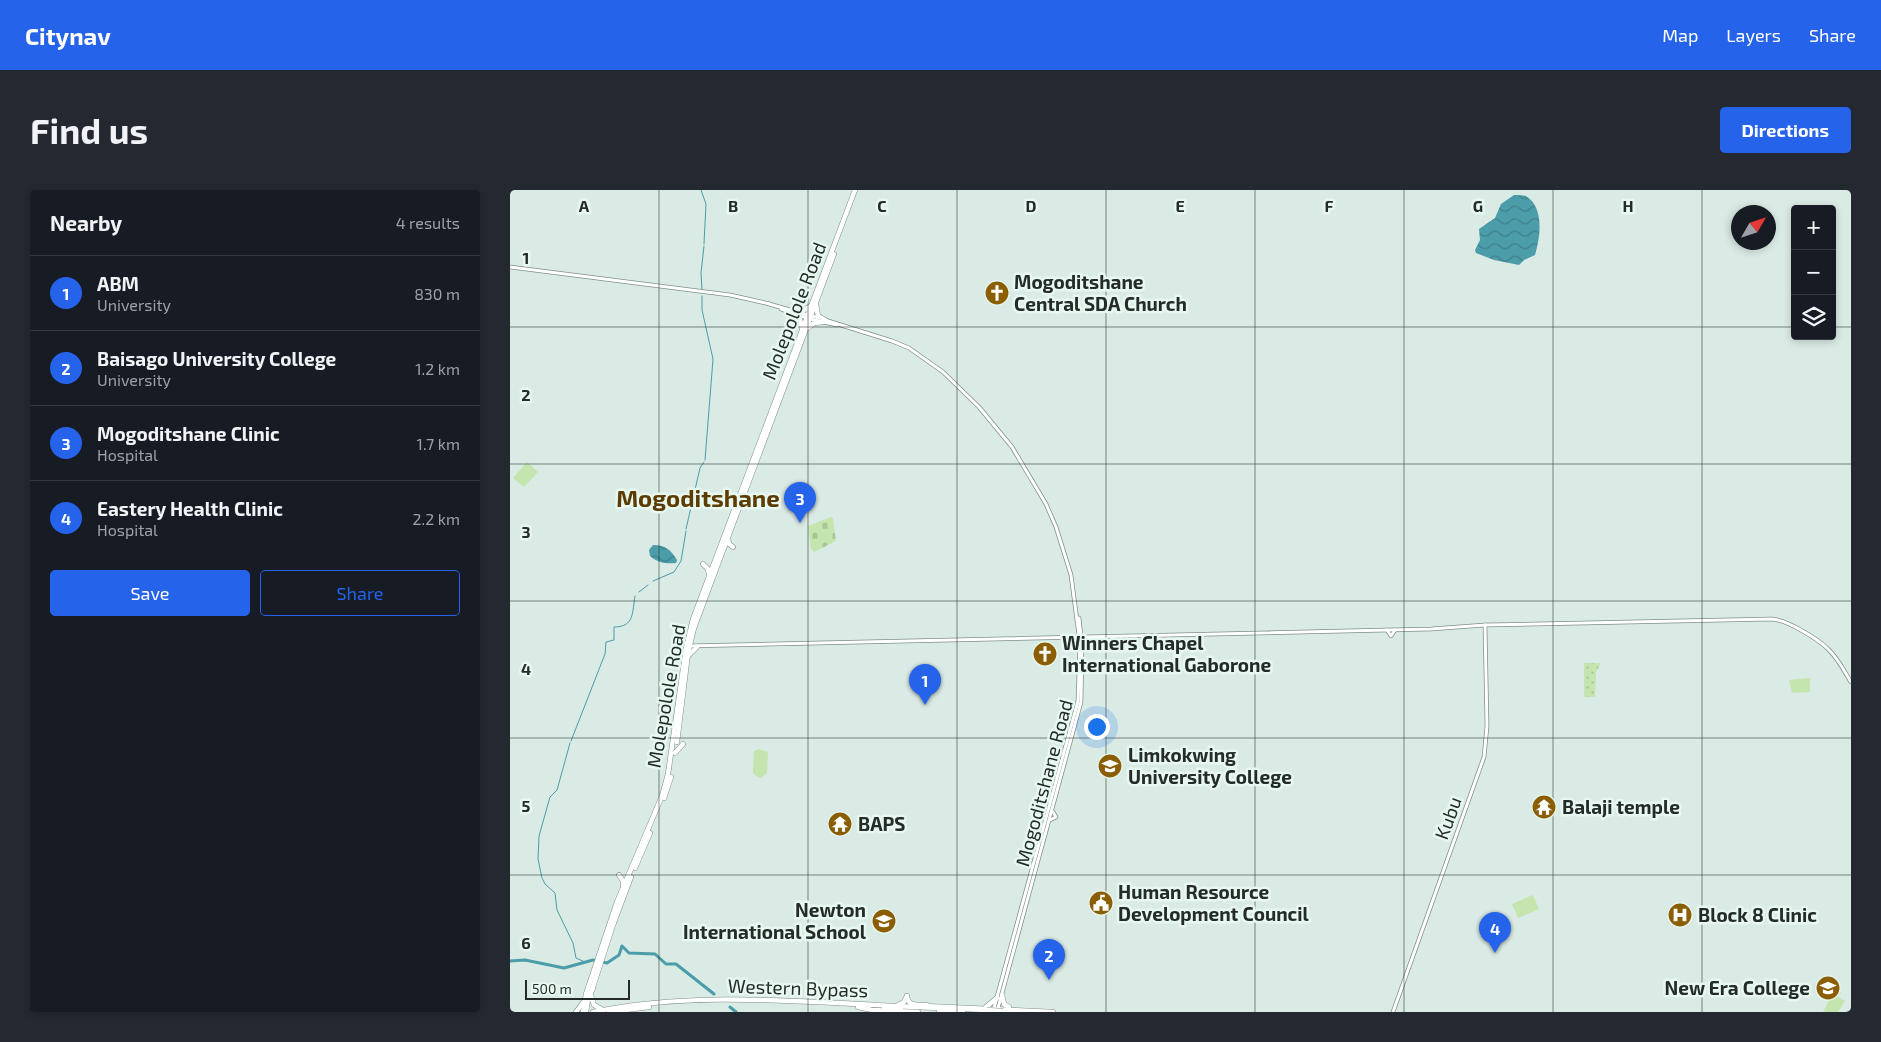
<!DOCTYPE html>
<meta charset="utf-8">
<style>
body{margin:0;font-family:"Exo 2",sans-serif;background:#242831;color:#f1f3f6}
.controls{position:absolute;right:15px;top:15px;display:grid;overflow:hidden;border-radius:5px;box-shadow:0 2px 8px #0003}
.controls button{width:45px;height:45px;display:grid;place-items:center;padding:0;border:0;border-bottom:1px solid #363941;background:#171b24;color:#f1f3f6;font:25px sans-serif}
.compass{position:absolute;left:1221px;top:15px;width:45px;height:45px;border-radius:50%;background:#171b24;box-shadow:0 2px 8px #0003;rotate:51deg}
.scale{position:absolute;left:15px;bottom:12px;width:105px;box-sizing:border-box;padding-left:5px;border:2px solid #242b28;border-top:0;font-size:14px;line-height:18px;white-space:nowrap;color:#242b28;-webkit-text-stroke:4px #e7f8f1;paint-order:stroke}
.you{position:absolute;left:586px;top:536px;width:18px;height:18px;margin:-12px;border:4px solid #fff;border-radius:50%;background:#1a73e8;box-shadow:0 0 0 8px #1a73e833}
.badge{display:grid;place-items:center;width:32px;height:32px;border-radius:50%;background:#2563eb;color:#fff;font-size:16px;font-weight:700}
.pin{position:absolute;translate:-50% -41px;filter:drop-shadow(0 1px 2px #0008)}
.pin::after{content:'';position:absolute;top:26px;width:18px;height:15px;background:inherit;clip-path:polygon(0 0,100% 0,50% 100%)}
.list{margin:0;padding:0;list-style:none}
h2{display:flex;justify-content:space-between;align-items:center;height:65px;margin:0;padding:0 20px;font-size:21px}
h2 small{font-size:16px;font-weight:400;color:#9ea1a6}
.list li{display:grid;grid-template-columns:32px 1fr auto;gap:15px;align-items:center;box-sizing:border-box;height:75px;padding:0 20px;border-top:1px solid #363941}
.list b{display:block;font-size:19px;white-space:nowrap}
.list p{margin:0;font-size:16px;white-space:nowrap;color:#9ea1a6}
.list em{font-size:16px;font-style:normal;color:#9ea1a6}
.actions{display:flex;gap:10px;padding:15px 20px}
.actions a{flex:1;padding:11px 0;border:1px solid #2563eb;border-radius:5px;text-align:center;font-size:18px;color:#2563eb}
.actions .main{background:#2563eb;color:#fff}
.icon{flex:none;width:28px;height:28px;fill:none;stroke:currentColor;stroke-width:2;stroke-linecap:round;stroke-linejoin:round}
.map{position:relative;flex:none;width:1341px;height:822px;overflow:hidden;border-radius:5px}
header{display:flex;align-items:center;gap:30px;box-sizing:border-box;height:70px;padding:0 25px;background:#2563eb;color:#fff}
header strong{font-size:24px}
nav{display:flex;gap:28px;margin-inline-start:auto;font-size:18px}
.intro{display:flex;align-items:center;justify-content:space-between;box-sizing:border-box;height:120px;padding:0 30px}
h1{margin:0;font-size:35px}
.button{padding:12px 22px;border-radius:5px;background:#2563eb;color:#fff;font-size:18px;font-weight:700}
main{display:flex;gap:30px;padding:0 30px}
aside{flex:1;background:#171b24;border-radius:5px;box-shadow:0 2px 8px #0003}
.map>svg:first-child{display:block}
</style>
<header>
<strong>Citynav</strong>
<nav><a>Map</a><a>Layers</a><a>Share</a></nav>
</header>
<div class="intro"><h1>Find us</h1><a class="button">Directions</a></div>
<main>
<aside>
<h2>Nearby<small>4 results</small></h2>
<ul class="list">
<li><span class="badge">1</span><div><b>ABM</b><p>University</p></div><em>830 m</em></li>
<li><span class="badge">2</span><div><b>Baisago University College</b><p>University</p></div><em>1.2 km</em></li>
<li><span class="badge">3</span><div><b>Mogoditshane Clinic</b><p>Hospital</p></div><em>1.7 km</em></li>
<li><span class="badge">4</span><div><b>Eastery Health Clinic</b><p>Hospital</p></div><em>2.2 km</em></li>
</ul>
<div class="actions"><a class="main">Save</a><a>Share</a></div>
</aside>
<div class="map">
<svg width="1341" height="822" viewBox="0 0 1341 822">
<defs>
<pattern id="grass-dots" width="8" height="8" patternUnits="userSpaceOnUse" patternTransform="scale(1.25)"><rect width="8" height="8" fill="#c4e5ae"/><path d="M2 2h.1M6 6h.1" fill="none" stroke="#a8c596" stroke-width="1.8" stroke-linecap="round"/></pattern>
<pattern id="cemetery-stones" width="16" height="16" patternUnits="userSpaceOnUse" patternTransform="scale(1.25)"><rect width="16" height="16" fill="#c4e5ae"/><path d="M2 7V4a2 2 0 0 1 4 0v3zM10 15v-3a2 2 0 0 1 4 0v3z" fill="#a8c596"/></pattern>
<pattern id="water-waves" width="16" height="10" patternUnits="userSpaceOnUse" patternTransform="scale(1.25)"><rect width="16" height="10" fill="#4b9daa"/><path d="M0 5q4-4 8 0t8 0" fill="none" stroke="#3e808a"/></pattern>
</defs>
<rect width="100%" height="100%" fill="#daeae4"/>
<!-- grass -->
<polygon fill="url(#grass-dots)" points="1074,473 1091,473 1086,482 1085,507 1074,507"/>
<!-- cemetery -->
<polygon fill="url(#cemetery-stones)" points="321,327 323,329 326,351 304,362 301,359 298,336"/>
<!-- pitch -->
<g fill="#c4e5ae">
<polygon points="17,272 28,282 14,297 3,288"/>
<polygon points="1300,488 1300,502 1282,503 1279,490"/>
<polygon points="249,559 258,562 257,583 251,588 246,586 243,583 244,561"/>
<polygon points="1023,705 1029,719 1008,728 1002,714"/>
<polygon points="1325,799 1331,802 1328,807 1335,811 1328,822 1313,822"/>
</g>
<!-- water -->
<g fill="url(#water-waves)">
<path d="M1004,5C1007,5 1013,5 1016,6C1035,18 1030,48 1025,65L1014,70L1009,75L984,70L966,63L965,60L970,50L969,39L985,28L991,14Z"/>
<path d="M143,355C155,355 161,360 167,370L166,373C156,374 148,373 140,366L139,360Z"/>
</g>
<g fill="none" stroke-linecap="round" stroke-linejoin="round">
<!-- stream -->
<g stroke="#4b9daa" stroke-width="1">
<polyline points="191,0 196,14 194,54"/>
<polyline points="192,100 191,83 194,56"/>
<polyline points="192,106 192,120 203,169 195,270"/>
<polyline points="176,339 190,278 194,272"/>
<polyline points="143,391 164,382 171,371 176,341"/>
<polyline points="129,402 138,395"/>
<path d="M61,551L95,464L96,452L104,450V437C125,437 122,422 125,406"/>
<polyline points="60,553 47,600 40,607 29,646 28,669 32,688 35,694 45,703 47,720 63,753 66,768 75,772"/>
</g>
<!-- river -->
<g stroke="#4b9daa" stroke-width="3">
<polyline points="0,771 15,770 54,778 83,770 97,773 109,765 112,756 119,763 145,764 156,774 166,774 204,804"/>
<polyline points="220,817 226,822"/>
</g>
<defs>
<g id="secondary">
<polyline points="0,77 220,105 260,114"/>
<polyline points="259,114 309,128"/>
<polyline points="271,119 300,129 327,135"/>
<polyline points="315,130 382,151 399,158 433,182 469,217 502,257 536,314 546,337 561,385 570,453 568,511 484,818"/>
<polyline points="877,440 881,446 885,440"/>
<path d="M178,456L921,439L975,435L1262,429C1277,430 1308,449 1318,459C1328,468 1334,481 1341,492"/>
<polyline points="540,630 546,627 543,622"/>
<polyline points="488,818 571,512 572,455 569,428"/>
<polyline points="883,822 974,567 977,536 975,435"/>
</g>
<g id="primary">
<polyline points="306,115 308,126 315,130"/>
<polyline points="285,121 294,120 301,116"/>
<polyline points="282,123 290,129 292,139"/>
<polyline points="298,138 304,133 313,132"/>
<polyline points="218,348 219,354 223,357"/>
<polyline points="193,374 198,379 199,384"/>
<polyline points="179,465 187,457"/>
<polyline points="167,552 178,463 184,438 324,64"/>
<polyline points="165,563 173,554"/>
<polyline points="154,608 161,587"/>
<polyline points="125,678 140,643"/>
<polyline points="109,685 113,691 113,696"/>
<polyline points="82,800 103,735 121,687"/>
<polyline points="492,805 494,814 499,817"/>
<path d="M397,806C398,817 408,815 417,815"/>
<polyline points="414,816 543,822"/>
<polyline points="348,817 362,820 408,822"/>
<polyline points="476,817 487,808"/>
<polyline points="73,822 76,804 107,712 152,606 158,584 176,458 183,429 345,0"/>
</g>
<g id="trunk">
<polyline points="81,806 84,815 91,819"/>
<polyline points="388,815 394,812 397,806"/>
<polyline points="374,818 391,819"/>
<polyline points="429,821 453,822"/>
<polyline points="493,821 519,822"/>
<polyline points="66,822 75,810"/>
<polyline points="76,822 78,809 83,798"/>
<path d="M83,822C164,805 248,809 329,813C379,816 428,818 477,820"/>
<polyline points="99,822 139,817"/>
</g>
</defs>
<!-- secondary casing -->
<use href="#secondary" stroke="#7f8f89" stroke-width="4.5"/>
<!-- primary casing -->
<use href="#primary" stroke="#7f8f89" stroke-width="5.5"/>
<!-- trunk casing -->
<use href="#trunk" stroke="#7f8f89" stroke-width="5.5"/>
<!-- secondary -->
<use href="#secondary" stroke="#fff" stroke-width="3"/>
<!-- primary -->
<use href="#primary" stroke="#fff" stroke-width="4.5"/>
<!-- trunk -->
<use href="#trunk" stroke="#fff" stroke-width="4.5"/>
<defs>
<polyline id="trunk-bridge" points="477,820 493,821"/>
</defs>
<!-- trunk-bridge casing -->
<use href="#trunk-bridge" stroke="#7f8f89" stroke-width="5.5" stroke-linecap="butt"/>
<!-- trunk-bridge -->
<use href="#trunk-bridge" stroke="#fff" stroke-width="4.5"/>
</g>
<!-- grid -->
<path fill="none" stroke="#242b28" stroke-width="1" stroke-opacity="0.55" d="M149,0V822M298,0V822M447,0V822M596,0V822M745,0V822M894,0V822M1043,0V822M1192,0V822M0,137H1285M1322,137H1341M0,274H1341M0,411H1341M0,548H1341M0,685H1341"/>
<!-- icons -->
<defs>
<symbol id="church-disc" viewBox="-11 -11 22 22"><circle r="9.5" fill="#8b5e03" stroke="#e7f8f1"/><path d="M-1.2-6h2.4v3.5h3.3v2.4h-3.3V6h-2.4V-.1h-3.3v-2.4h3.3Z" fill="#fff"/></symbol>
<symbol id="university-disc" viewBox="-11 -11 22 22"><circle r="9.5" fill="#8b5e03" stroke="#e7f8f1"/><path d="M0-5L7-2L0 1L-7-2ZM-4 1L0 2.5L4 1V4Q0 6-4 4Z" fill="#fff"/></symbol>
<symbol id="temple-disc" viewBox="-11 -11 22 22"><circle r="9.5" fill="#8b5e03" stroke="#e7f8f1"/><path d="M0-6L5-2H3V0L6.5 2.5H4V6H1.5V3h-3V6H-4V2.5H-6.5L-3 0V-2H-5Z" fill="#fff"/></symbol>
<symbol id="civic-disc" viewBox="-11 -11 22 22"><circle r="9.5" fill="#8b5e03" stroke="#e7f8f1"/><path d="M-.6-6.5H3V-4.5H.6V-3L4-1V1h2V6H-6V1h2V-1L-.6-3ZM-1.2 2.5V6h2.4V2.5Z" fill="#fff"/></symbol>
<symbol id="hospital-disc" viewBox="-11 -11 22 22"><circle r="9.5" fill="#8b5e03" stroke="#e7f8f1"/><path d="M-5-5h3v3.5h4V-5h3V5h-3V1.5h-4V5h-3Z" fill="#fff"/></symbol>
<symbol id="school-disc" viewBox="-11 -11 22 22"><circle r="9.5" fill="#8b5e03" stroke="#e7f8f1"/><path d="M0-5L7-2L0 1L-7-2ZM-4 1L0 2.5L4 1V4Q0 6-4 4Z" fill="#fff"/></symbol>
</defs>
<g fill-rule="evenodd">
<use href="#church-disc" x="473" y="89" width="28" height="28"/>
<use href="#church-disc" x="521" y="450" width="28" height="28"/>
<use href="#university-disc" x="586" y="562" width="28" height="28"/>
<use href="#temple-disc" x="1020" y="603" width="28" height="28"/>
<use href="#temple-disc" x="316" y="620" width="28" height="28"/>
<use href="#civic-disc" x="577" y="699" width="28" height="28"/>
<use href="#hospital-disc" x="1156" y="711" width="28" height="28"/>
<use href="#school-disc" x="360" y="717" width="28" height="28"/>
<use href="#university-disc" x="1304" y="784" width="28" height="28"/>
</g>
<g text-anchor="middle" stroke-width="5" stroke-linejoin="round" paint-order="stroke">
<!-- poi labels -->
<g font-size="19" font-weight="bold" fill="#242b28" stroke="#e7f8f1" text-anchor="start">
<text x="504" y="99">Mogoditshane<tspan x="504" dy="22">Central SDA Church</tspan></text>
<text x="552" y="460">Winners Chapel<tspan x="552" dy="22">International Gaborone</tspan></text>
<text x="618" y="572">Limkokwing<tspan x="618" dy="22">University College</tspan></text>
<text x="1052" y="624">Balaji temple</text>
<text x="348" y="641">BAPS</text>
<text x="608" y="709">Human Resource<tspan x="608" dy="22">Development Council</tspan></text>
<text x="356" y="727" text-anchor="end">Newton<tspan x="356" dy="22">International School</tspan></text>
<text x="1188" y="732">Block 8 Clinic</text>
<text x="1300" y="805" text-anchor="end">New Era College</text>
</g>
<!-- street labels -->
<g font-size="19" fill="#242b28" stroke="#e7f8f1">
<text transform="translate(284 121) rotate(-69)" y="7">Molepolole Road</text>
<text transform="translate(156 506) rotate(-80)" y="7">Molepolole Road</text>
<text transform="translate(534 593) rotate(-75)" y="7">Mogoditshane Road</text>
<text transform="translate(938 628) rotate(-70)" y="7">Kubu</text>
<text transform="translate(288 798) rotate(2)" y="7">Western Bypass</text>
</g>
<!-- district labels -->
<g font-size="24" font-weight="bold" fill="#5c3c01" stroke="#e7f8f1">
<text x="188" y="317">Mogoditshane</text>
</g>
</g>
<g font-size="16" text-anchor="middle" font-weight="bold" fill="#242b28" stroke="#e7f8f1" stroke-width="5" stroke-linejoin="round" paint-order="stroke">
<text x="74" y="22">A</text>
<text x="223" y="22">B</text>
<text x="372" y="22">C</text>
<text x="521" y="22">D</text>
<text x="670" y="22">E</text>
<text x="819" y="22">F</text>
<text x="968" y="22">G</text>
<text x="1118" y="22">H</text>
<text x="16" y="74">1</text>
<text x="16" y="211">2</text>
<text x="16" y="348">3</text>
<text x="16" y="485">4</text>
<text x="16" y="622">5</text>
<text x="16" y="759">6</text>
</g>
</svg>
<div class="controls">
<button>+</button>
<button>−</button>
<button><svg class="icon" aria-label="layers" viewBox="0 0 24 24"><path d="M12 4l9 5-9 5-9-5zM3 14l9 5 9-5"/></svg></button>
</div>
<svg class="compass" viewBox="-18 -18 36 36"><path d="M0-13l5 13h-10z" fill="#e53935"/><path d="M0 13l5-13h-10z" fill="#9ea1a6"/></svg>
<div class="scale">500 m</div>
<div class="you"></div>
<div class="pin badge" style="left:415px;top:515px">1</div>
<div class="pin badge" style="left:539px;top:790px">2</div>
<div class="pin badge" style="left:290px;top:333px">3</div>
<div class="pin badge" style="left:985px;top:763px">4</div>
</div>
</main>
